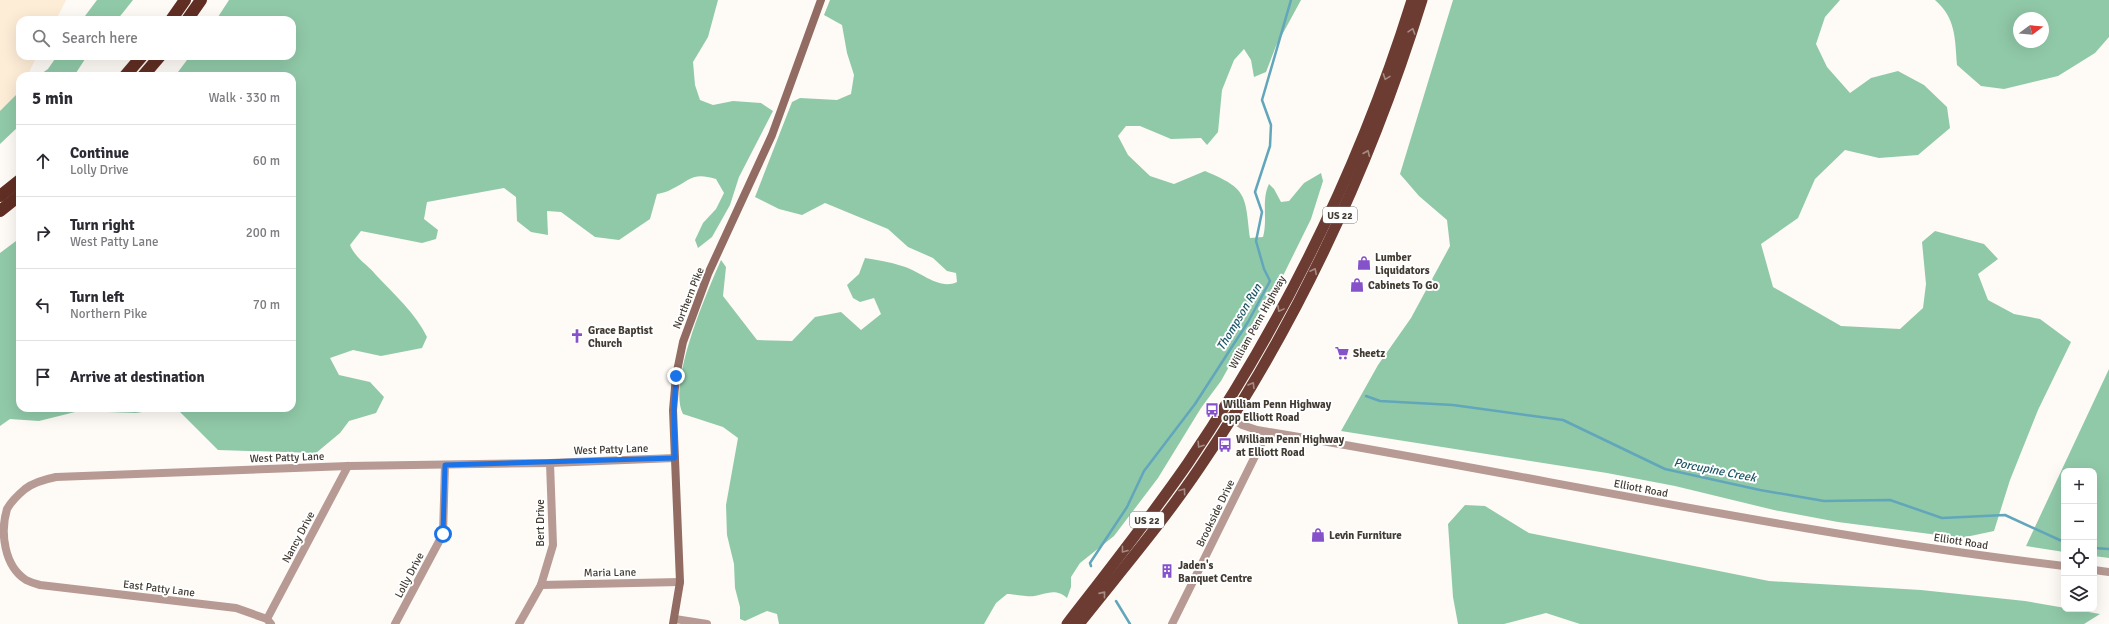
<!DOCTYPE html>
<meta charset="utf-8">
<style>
body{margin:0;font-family:Signika,sans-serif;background:#f7f7f7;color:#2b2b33}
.controls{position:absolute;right:12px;bottom:12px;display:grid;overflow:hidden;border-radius:8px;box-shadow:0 4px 16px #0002}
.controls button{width:36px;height:36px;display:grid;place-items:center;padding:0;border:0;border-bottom:1px solid #e1e1e2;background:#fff;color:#2b2b33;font:20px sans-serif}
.compass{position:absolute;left:2013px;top:12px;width:36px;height:36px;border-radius:50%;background:#fff;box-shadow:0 4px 16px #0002;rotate:74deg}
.stop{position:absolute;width:12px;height:12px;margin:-9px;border:3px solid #1a73e8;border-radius:50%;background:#fff}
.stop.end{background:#1a73e8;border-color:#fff;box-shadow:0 1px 4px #0008}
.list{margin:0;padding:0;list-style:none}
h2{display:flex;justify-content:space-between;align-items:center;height:52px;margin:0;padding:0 16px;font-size:17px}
h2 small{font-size:13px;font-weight:400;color:#7c7c81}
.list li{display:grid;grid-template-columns:26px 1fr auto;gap:12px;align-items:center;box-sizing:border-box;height:72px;padding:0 16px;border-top:1px solid #e1e1e2}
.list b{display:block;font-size:15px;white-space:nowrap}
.list p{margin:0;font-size:13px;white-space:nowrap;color:#7c7c81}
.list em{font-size:13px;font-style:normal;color:#7c7c81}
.icon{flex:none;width:22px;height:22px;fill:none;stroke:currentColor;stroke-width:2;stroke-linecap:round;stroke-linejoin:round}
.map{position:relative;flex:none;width:2109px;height:624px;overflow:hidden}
.search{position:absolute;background:#fff;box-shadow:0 4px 16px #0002;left:16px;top:16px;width:280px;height:44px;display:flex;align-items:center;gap:10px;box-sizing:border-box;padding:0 14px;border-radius:12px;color:#7c7c81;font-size:15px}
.panel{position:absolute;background:#fff;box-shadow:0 4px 16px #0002;left:16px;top:72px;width:280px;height:340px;border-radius:12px}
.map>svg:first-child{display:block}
</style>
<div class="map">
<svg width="2109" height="624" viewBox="0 0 2109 624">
<rect width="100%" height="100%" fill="#fefaf6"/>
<!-- built -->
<polygon fill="#fdecd6" points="0,0 66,0 56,20 20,20 20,56 37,56 27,76 20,76 20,89 0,128"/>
<!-- forest -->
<g fill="#90c9a8" fill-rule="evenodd">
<polygon points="97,0 133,0 117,20 82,20"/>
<path d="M229,0H718L708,37L693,62L695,85L700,100L713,105L733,101L761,103L773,111L739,177L730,205L712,237L698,248L695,240L703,223L716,209L724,193L716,179C692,172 691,180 672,189C667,192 662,193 657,194L650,219L619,240L595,237L561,212L547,211L548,235L531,232L517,221L516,197L504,188L427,202L424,219L438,230L436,239L422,243L361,231L350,245C356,259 367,264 376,275C394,294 416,314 427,337L422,348L381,356L353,350L330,358L339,375L370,382L384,397L376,413L349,421L340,433L316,453L218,450L176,408H292V76H175L190,56H292V20H216Z"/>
<path d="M830,0H1301L1276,46L1266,72L1254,77L1251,60L1244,49L1234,60L1222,90L1218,132L1207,145L1201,138L1171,139L1140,126H1126L1118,136L1128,155L1150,176L1174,184L1205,171C1248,189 1245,195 1250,238L1263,237C1268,220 1261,200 1269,184L1274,189L1281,202L1289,201L1304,183L1321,173L1323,181L1311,219L1276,290L1260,311L1221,381L1201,408L1158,478L1114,536L1080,563L1071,577V587L1067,598C1053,585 1042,598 1026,596C1020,596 1014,594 1007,594L996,603L984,624H779L777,614L767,611L745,621L740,619V607L735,588L734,564L727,535L726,505L738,438L723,427L683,414C667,383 707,292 721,260L726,267L723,296L757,340L792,341L815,317L841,312L861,330L881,314L874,298L860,302L853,298L847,285L859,274L865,258C877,260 890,262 902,266C919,270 939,291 957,282L956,273L947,271L933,258L908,247L888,229L825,203L802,215L779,209L755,197L792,102L800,98L837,100L851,94L854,75L847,53L842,25L824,15Z"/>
<polygon points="1453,0 1840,0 1825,17 1816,44 1827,67 1850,93 1871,78 1898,71 1924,85 1947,107 1950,128 1918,155 1879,158 1845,150 1815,179 1798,218 1761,244 1773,287 1841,326 1900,329 1923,308 1926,284 1922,242 1935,231 1984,244 1998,259 1978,274 1988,300 2014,314 2040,319 2071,342 2038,410 2010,480 1994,531 1961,538 1838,522 1774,510 1675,486 1607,473 1341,431 1378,365 1411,318 1450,246 1447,220 1419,196 1400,174"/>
<path d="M1935,0H2109V37L2095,53L2058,76L2004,89L1981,86L1957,65C1955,39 1956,18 1935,0ZM2019,18H2043V42H2019Z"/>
<polygon points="57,56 87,56 74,76 38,76 48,69"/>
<polygon points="20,91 20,125 0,144 0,111"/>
<polygon points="20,238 20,408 167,408 136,413 79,411 39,421 10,419 0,426 0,253"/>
<polygon points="2109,369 2109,558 2094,556 2094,471 2064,471 2064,552 2026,546"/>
<polygon points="1465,505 1485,506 1529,533 1769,581 1921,590 2025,601 2100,614 2084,624 1580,624 1546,613 1504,624 1458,624 1453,597 1448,524"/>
</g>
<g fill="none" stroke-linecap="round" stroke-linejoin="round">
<!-- stream -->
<g stroke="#61a6bb" stroke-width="2.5">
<polyline points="1366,396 1380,401 1453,405 1563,420 1665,469 1760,490 1824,501 1890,500 1942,518 2005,515 2064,542"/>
<polyline points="2094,548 2109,549"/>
<polyline points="1091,566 1090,563 1127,507 1144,471 1195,404 1248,322 1270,281 1264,269 1256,241 1262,212 1255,192 1270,146 1271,125 1262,100 1291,0"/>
<polyline points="1116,601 1130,624"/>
</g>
<!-- minor -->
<g stroke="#b69a93" stroke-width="8">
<polyline points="541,585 680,582"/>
<polyline points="267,619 348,466"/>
<polyline points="675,619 707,624"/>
<path d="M271,624L267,619L236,608L40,585C36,584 30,582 26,580C4,566 0,532 7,509C11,502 19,494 25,489C34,482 46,479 56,477L348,466L550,463L675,458"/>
<polyline points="395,624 443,534 445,465"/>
<polyline points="519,624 541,585 553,545 550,463"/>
<polyline points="1172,624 1267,432"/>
</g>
<!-- tertiary -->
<g stroke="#b69a93" stroke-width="8">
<path d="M1228,416L1242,425L1257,430C1526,474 1793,534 2064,566"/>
<polyline points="2094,570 2109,572"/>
</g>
<!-- secondary -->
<polyline stroke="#926b63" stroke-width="8" points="673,624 680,582 673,410 676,376 683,342 708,274 772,135 821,0"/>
<!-- trunk -->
<g stroke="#6c3c32" stroke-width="11">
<path d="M1067,624C1108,571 1150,518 1188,463C1284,321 1361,164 1412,0"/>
<path d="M1079,624C1120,572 1163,522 1200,467C1297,324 1371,165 1422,0"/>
</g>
<!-- motorway -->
<g stroke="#612e24" stroke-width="12">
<polyline points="171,20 185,0"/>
<polyline points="187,20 201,0"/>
<polyline points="125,76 142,56"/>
<polyline points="143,76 160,56"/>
<polyline points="0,196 20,180"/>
<polyline points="0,211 20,195"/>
</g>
</g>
<!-- one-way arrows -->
<defs><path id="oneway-chevron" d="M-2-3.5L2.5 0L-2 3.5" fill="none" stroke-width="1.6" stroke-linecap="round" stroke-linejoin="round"/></defs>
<g stroke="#a78a84">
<use href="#oneway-chevron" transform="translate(1412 31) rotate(-72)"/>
<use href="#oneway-chevron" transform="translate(1386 77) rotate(110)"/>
<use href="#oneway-chevron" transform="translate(1367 153) rotate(-67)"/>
<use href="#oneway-chevron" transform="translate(1314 271) rotate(-63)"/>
<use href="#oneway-chevron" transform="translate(1280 309) rotate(118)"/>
<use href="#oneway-chevron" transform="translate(1252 385) rotate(-59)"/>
<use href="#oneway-chevron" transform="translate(1200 445) rotate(123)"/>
<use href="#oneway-chevron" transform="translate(1183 491) rotate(-54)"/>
<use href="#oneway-chevron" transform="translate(1124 550) rotate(128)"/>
<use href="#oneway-chevron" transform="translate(1103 594) rotate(-51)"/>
</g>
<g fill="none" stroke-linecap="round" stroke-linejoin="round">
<!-- route -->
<polyline stroke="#1a73e8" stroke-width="5" points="443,534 445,465 675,458 674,410 676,376"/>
</g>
<!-- icons -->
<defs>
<symbol id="shop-bare" viewBox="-9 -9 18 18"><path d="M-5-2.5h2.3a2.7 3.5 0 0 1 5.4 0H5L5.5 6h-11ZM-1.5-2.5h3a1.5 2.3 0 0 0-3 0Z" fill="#8652ca" stroke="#fff" stroke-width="2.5" paint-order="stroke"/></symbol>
<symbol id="church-bare" viewBox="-9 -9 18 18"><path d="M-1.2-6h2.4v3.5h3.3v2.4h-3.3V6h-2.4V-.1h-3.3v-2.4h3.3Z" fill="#8652ca" stroke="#fff" stroke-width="2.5" paint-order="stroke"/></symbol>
<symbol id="supermarket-bare" viewBox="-9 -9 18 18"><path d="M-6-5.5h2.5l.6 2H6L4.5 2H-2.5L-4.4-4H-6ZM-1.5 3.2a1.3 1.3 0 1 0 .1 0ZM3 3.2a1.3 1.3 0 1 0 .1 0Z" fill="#8652ca" stroke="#fff" stroke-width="2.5" paint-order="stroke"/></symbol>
<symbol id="bus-bare" viewBox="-9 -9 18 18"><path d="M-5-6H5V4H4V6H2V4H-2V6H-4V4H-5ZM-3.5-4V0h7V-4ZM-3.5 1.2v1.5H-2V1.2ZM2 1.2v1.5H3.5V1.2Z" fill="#8652ca" stroke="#fff" stroke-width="2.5" paint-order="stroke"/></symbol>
<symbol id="building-bare" viewBox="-9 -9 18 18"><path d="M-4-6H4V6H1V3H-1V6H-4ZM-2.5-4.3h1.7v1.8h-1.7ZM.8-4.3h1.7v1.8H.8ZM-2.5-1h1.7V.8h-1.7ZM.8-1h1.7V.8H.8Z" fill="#8652ca" stroke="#fff" stroke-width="2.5" paint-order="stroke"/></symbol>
</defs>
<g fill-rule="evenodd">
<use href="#shop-bare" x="1354" y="253" width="20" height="20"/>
<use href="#shop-bare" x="1347" y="275" width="20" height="20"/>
<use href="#church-bare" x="567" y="326" width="20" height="20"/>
<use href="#supermarket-bare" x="1332" y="343" width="20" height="20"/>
<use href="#bus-bare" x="1202" y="400" width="20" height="20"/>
<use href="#bus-bare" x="1215" y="435" width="20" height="20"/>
<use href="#shop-bare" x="1308" y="525" width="20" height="20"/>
<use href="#building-bare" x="1157" y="561" width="20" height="20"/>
</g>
<g text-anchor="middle" stroke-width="4" stroke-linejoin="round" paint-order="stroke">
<!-- shield labels -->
<g fill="#fff" stroke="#7a7670" stroke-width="1">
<rect x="1323" y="207" width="34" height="16" rx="3"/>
<rect x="1130" y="512" width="34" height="16" rx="3"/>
</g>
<g font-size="10" font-weight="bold" fill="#413b32">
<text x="1340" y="219">US 22</text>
<text x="1147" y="524">US 22</text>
</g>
<!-- poi labels -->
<g font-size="11" font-weight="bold" fill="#413b32" stroke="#fff" text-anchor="start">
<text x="1375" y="261">Lumber<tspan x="1375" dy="13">Liquidators</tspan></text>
<text x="1368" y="289">Cabinets To Go</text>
<text x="588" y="334">Grace Baptist<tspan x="588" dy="13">Church</tspan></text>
<text x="1353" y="357">Sheetz</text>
<text x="1223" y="408">William Penn Highway<tspan x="1223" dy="13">opp Elliott Road</tspan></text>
<text x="1236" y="443">William Penn Highway<tspan x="1236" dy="13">at Elliott Road</tspan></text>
<text x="1329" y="539">Levin Furniture</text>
<text x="1178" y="569">Jaden's<tspan x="1178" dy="13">Banquet Centre</tspan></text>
</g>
<!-- street labels -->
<g font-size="11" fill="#413b32" stroke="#fff">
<text transform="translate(688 298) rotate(-68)" y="4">Northern Pike</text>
<text transform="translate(1257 322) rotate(-61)" y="4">William Penn Highway</text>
<text transform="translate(611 449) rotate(-2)" y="4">West Patty Lane</text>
<text transform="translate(287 457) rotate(-2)" y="4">West Patty Lane</text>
<text transform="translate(1641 488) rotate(11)" y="4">Elliott Road</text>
<text transform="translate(1215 513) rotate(-64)" y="4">Brookside Drive</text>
<text transform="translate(540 523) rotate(-90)" y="4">Bert Drive</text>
<text transform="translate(298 537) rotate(-62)" y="4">Nancy Drive</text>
<text transform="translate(1961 541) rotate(9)" y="4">Elliott Road</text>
<text transform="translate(610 572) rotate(-1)" y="4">Maria Lane</text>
<text transform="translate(409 575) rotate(-62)" y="4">Lolly Drive</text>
<text transform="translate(159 588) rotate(7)" y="4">East Patty Lane</text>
</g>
<!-- water labels -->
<g font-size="12" font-style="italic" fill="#1b5565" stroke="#fff">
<text transform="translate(1239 317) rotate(-59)" y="4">Thompson Run</text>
<text transform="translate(1715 470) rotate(11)" y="4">Porcupine Creek</text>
</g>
</g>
</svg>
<div class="controls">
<button>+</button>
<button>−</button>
<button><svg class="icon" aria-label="locate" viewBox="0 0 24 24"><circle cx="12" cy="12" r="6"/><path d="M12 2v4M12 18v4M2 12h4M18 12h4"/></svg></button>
<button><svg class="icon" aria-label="layers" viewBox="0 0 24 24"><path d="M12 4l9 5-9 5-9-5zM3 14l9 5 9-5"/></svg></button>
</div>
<svg class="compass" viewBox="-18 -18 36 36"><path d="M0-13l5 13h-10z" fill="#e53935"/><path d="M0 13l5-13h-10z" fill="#7c7c81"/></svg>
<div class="stop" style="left:443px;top:534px"></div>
<div class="stop end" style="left:676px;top:376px"></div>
<div class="search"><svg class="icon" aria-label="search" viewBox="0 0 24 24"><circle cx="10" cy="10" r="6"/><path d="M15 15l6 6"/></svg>Search here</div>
<section class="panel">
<h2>5 min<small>Walk · 330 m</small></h2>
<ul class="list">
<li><svg class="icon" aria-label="ahead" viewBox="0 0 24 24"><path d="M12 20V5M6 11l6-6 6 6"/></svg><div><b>Continue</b><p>Lolly Drive</p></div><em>60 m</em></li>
<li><svg class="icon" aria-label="right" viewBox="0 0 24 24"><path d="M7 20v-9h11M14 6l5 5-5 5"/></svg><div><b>Turn right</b><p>West Patty Lane</p></div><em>200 m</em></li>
<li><svg class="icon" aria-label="left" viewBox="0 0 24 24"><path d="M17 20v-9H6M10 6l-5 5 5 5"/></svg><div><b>Turn left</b><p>Northern Pike</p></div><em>70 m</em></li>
<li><svg class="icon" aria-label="arrive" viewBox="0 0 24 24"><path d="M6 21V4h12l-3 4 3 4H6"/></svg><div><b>Arrive at destination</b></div></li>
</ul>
</section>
</div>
